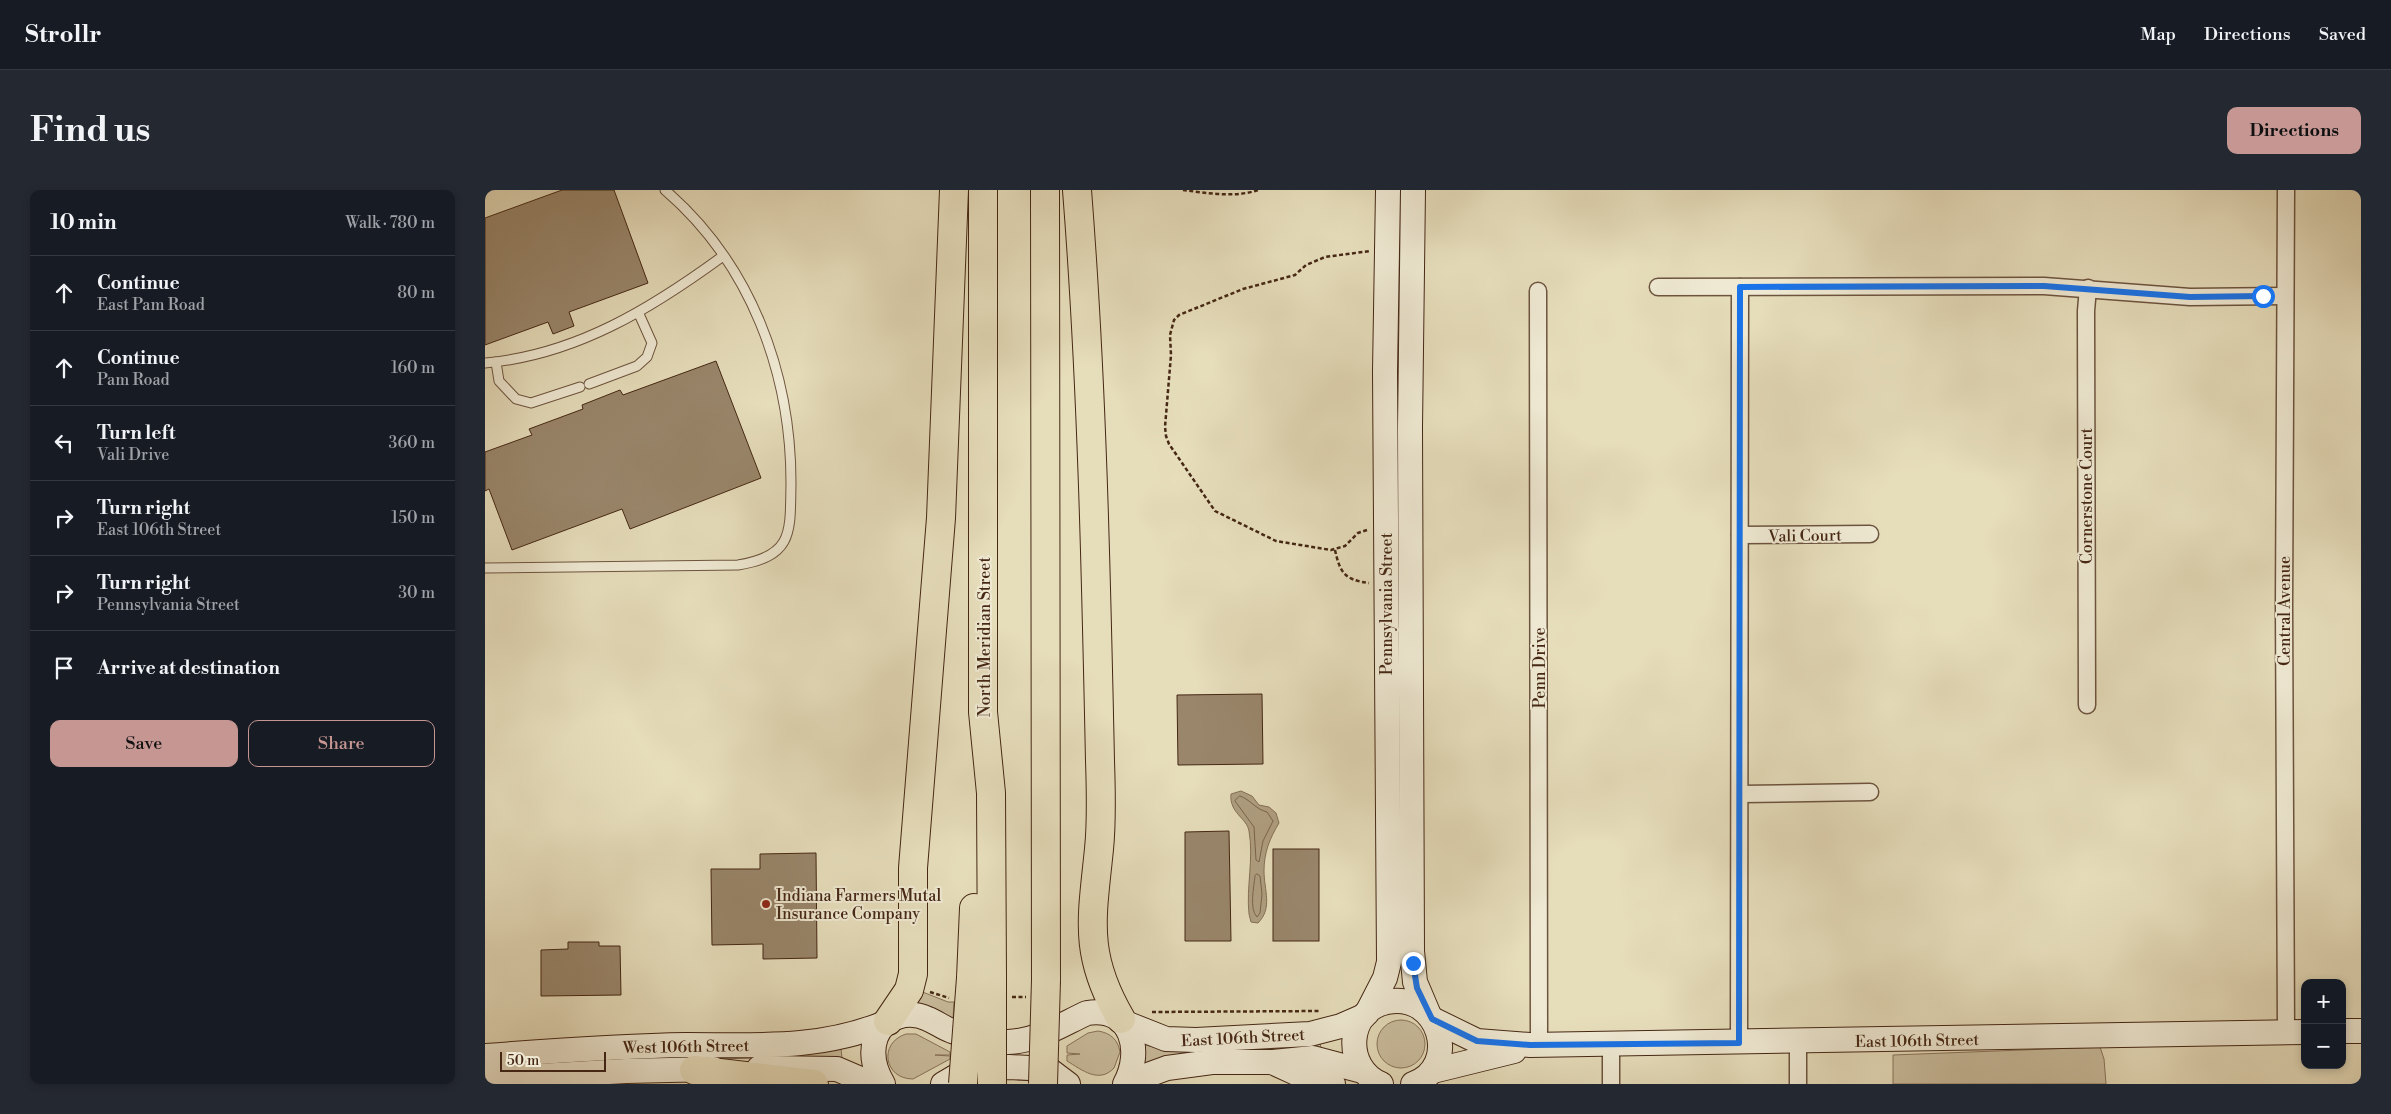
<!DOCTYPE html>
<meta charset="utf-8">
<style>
body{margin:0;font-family:"Libre Bodoni",serif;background:#242831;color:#f1f3f6}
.controls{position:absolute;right:15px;bottom:15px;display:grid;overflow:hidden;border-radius:10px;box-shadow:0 2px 8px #0003}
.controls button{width:45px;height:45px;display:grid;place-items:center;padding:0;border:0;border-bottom:1px solid #363941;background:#171b24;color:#f1f3f6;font:25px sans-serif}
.scale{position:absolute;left:15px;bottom:12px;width:106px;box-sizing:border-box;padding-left:5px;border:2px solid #452714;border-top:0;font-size:14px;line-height:18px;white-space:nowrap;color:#452714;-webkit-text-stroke:4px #efe9d3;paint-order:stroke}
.stop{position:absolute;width:15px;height:15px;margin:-11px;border:4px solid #1a73e8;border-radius:50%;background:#fff}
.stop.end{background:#1a73e8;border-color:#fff;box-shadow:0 1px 5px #0008}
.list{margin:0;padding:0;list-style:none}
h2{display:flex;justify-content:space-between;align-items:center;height:65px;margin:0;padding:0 20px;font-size:21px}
h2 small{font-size:16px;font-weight:400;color:#9ea1a6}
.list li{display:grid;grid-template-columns:32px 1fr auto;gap:15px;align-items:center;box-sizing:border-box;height:75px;padding:0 20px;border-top:1px solid #363941}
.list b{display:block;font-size:19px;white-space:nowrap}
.list p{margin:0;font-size:16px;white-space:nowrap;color:#9ea1a6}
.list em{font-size:16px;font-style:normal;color:#9ea1a6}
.actions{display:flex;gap:10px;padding:15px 20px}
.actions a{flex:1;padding:11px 0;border:1px solid #c59692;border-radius:10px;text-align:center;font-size:18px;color:#c59692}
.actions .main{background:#c59692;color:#111}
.icon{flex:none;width:28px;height:28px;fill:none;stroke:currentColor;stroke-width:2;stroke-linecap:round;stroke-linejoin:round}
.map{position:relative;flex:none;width:1876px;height:894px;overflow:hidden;border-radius:10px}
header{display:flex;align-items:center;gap:30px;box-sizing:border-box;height:70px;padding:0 25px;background:#171b24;border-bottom:1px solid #363941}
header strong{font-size:24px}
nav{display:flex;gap:28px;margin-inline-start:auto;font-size:18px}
.intro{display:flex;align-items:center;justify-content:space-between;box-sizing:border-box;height:120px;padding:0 30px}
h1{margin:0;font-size:35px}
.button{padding:12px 22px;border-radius:10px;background:#c59692;color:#111;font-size:18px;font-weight:700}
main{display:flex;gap:30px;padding:0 30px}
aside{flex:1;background:#171b24;border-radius:10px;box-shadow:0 2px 8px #0003}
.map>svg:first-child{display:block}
</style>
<header>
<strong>Strollr</strong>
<nav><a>Map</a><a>Directions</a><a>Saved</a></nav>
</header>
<div class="intro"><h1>Find us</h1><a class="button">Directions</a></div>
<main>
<aside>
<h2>10 min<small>Walk · 780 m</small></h2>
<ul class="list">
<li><svg class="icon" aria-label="ahead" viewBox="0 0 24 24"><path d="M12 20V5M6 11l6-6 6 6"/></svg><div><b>Continue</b><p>East Pam Road</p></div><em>80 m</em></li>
<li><svg class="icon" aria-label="ahead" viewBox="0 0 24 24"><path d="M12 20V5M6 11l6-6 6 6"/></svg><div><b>Continue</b><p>Pam Road</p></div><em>160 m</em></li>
<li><svg class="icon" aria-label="left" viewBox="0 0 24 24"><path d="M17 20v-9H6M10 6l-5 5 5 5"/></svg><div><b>Turn left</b><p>Vali Drive</p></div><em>360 m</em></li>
<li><svg class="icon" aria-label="right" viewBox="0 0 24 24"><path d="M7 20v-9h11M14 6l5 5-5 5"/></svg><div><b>Turn right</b><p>East 106th Street</p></div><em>150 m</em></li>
<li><svg class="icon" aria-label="right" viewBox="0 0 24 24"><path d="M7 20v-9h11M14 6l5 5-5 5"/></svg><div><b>Turn right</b><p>Pennsylvania Street</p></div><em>30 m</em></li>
<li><svg class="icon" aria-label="arrive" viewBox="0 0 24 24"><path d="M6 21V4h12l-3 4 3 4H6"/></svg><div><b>Arrive at destination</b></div></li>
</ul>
<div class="actions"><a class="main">Save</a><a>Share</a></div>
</aside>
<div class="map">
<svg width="1876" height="894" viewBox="0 0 1876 894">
<rect width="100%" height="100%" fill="#e6ddbb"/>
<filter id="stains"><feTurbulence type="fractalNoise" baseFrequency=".004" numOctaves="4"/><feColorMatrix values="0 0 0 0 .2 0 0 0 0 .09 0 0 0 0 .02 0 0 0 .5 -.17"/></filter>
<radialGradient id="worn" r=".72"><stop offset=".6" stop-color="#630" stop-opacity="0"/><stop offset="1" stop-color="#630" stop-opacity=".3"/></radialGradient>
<!-- green -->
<g fill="#cbbe9f" stroke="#88725a">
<polygon points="435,801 463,812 469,812 468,829 447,817 430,813"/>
<circle cx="916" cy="854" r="24"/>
<path d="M613,841C626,843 633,850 635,862L629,878C614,894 597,880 582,871V865L595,864L582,863V856L603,843Z"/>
<path d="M421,844H431L465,862V865H450L465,866V869L428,889C399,889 393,853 421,844Z"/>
<polygon points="835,853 836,858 706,861 657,874 656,854 681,860"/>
<polygon points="1615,857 1619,869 1621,894 1408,894 1408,865"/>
<path d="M356,859L357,868C243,864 129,878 15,874L97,869L328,863Z"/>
</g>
<!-- water -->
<path fill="#af9f82" stroke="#856f56" d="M756,601L767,606L774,615L784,617L791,623L794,633C785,648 779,662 779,681C779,700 788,718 773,733L766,732L764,724C761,697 769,669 764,641C762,628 744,623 746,604Z"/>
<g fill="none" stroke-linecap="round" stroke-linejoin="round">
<!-- shore -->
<g stroke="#7a634b" stroke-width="1">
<path d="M755,606C766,610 770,619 782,622L788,631L778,651L774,672L771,670L769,637L750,611Z"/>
<path d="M772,684L775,686L777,704L775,723L772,727C764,719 769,697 770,686Z"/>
</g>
</g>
<!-- building -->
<g fill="#99866b" stroke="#452714">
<polygon points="77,0 129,0 163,93 84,122 89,136 68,144 63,132 0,155 0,28"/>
<polygon points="231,171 276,288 145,339 137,319 27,360 4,299 0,301 0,262 47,245 44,239 98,219 97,215 135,200 138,205"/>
<polygon points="777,504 778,574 693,575 692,505"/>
<polygon points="744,641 746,751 700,751 700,642"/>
<rect x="788" y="659" width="46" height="92"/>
<polygon points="331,663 332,768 278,769 278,754 227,755 226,679 275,679 275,664"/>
<polygon points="83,752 114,752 114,756 135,756 136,805 56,806 56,760 83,759"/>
</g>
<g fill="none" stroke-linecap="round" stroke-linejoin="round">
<defs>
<g id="lane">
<polyline points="11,172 14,191 31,209 46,213 95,197"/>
<path d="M0,173C91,165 167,118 238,66"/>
<polyline points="104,194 152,176 162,167 167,153 154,124"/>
<path d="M0,378L253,375C309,366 305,342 306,293C306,183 266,74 180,0"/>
</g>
<g id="street">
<polyline points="1173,97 1559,96 1705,107 1800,106"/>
<polyline points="1053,101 1054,855"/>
<polyline points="1255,345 1385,344"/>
<polyline points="1602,515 1601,121 1603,98"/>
<polyline points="1256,604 1385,602"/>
<polyline points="1801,842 1799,417 1801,0"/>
<polyline points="1313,852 1313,894"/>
<polyline points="1254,853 1255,97"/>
<polyline points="1126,854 1126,894"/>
</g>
<g id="secondary">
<polyline points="928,0 925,238 927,761 930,792 944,825"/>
<polyline points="882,823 900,788 904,772 900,182 903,0"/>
<polyline points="947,829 992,851 1045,855 1820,842"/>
<polyline points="638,832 681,849 711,850 825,844 856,836 879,826"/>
<polyline points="1857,841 1876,841"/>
<path d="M0,866C67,861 134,856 201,855C271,855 334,860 400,833"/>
<polyline points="789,873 811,883 848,894"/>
<polyline points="274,878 352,879 387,894"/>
<polyline points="948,881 1029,861"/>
<polyline points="0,889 141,881 228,879"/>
<polyline points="641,893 682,878 727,872 788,872 828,868 877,881"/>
<path d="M398,894C389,879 385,864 391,847C399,826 424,820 443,829C451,832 458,838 467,841C484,848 504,853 523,852C552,851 576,835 602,823C647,816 658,861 640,894"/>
<polyline points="458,894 475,884 492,878 524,877 563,879 583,894"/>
<path d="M896,894C858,878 861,820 902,812C954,801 977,876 928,894"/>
</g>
<g id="highway">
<polyline points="498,0 498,522 506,603 507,787"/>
<polyline points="560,0 561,790"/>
<path d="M592,0C607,190 611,381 615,571C616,600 617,630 614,659C607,729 598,764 636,829"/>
<polyline points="486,788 489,718"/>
<polyline points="403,831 424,800 428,784 428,678 456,328 469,0"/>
<polyline points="209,880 329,894"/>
</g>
</defs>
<!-- lane casing -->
<use href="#lane" stroke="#6d543e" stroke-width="11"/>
<!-- street casing -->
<use href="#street" stroke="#6d543e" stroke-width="19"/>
<!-- secondary casing -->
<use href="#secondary" stroke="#452714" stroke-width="26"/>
<!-- highway casing -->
<use href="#highway" stroke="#452714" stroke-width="30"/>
<!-- path -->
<g stroke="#452714" stroke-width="2.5" stroke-dasharray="4 2.5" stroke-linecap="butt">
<path d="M698,0C721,3 750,8 773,0"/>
<polyline points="882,340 873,343 860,356 846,360 791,351 730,321 684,254 681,246 680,237 686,165 685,145 689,130 694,125 758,99 810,85 821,75 840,67 885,61"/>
<path d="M850,360C855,383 860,390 884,393"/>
<polyline points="445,802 464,808"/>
<polyline points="527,807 541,807"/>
<polyline points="667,822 836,821"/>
</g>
<!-- lane -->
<use href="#lane" stroke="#efe9d3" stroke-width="9"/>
<!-- street -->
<use href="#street" stroke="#efe9d3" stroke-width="16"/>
<!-- secondary -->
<use href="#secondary" stroke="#efe9d3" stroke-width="24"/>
<!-- highway -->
<use href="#highway" stroke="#e6ddbb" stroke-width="28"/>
<defs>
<g id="highway-bridge">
<polyline points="507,787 507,894"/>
<polyline points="478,894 486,788"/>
<polyline points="558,894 561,790"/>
</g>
</defs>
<!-- highway-bridge casing -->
<use href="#highway-bridge" stroke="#452714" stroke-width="30" stroke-linecap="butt"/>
<!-- highway-bridge -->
<use href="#highway-bridge" stroke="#e6ddbb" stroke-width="28"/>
</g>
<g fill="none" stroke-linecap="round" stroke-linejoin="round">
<!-- route -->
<polyline stroke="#1a73e8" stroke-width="6" points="928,773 932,798 947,829 992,851 1045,855 1254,853 1255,97 1559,96 1705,107 1778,106"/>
</g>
<!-- markers -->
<circle fill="#8f2418" stroke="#efe9d3" stroke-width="2" cx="281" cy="714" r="5"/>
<g text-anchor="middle" stroke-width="4" stroke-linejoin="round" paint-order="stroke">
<!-- street labels -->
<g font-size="16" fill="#452714" stroke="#efe9d3">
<text transform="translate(1601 306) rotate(-90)" y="6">Cornerstone Court</text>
<text transform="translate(1320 345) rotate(-1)" y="6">Vali Court</text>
<text transform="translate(901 414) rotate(-90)" y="6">Pennsylvania Street</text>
<text transform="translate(1799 421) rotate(-90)" y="6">Central Avenue</text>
<text transform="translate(499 447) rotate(-90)" y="6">North Meridian Street</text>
<text transform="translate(1054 478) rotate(-90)" y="6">Penn Drive</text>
<text transform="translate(758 847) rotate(-3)" y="6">East 106th Street</text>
<text transform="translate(1432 850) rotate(-1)" y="6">East 106th Street</text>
<text transform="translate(201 856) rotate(-1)" y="6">West 106th Street</text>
</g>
<!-- poi labels -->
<g font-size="16" fill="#452714" stroke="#efe9d3" text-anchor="start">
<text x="291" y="711">Indiana Farmers Mutal<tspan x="291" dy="18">Insurance Company</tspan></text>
</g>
</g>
<rect width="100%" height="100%" filter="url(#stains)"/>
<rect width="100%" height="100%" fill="url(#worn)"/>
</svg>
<div class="controls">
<button>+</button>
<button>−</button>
</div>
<div class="scale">50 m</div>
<div class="stop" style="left:1778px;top:106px"></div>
<div class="stop end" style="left:928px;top:773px"></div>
</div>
</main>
